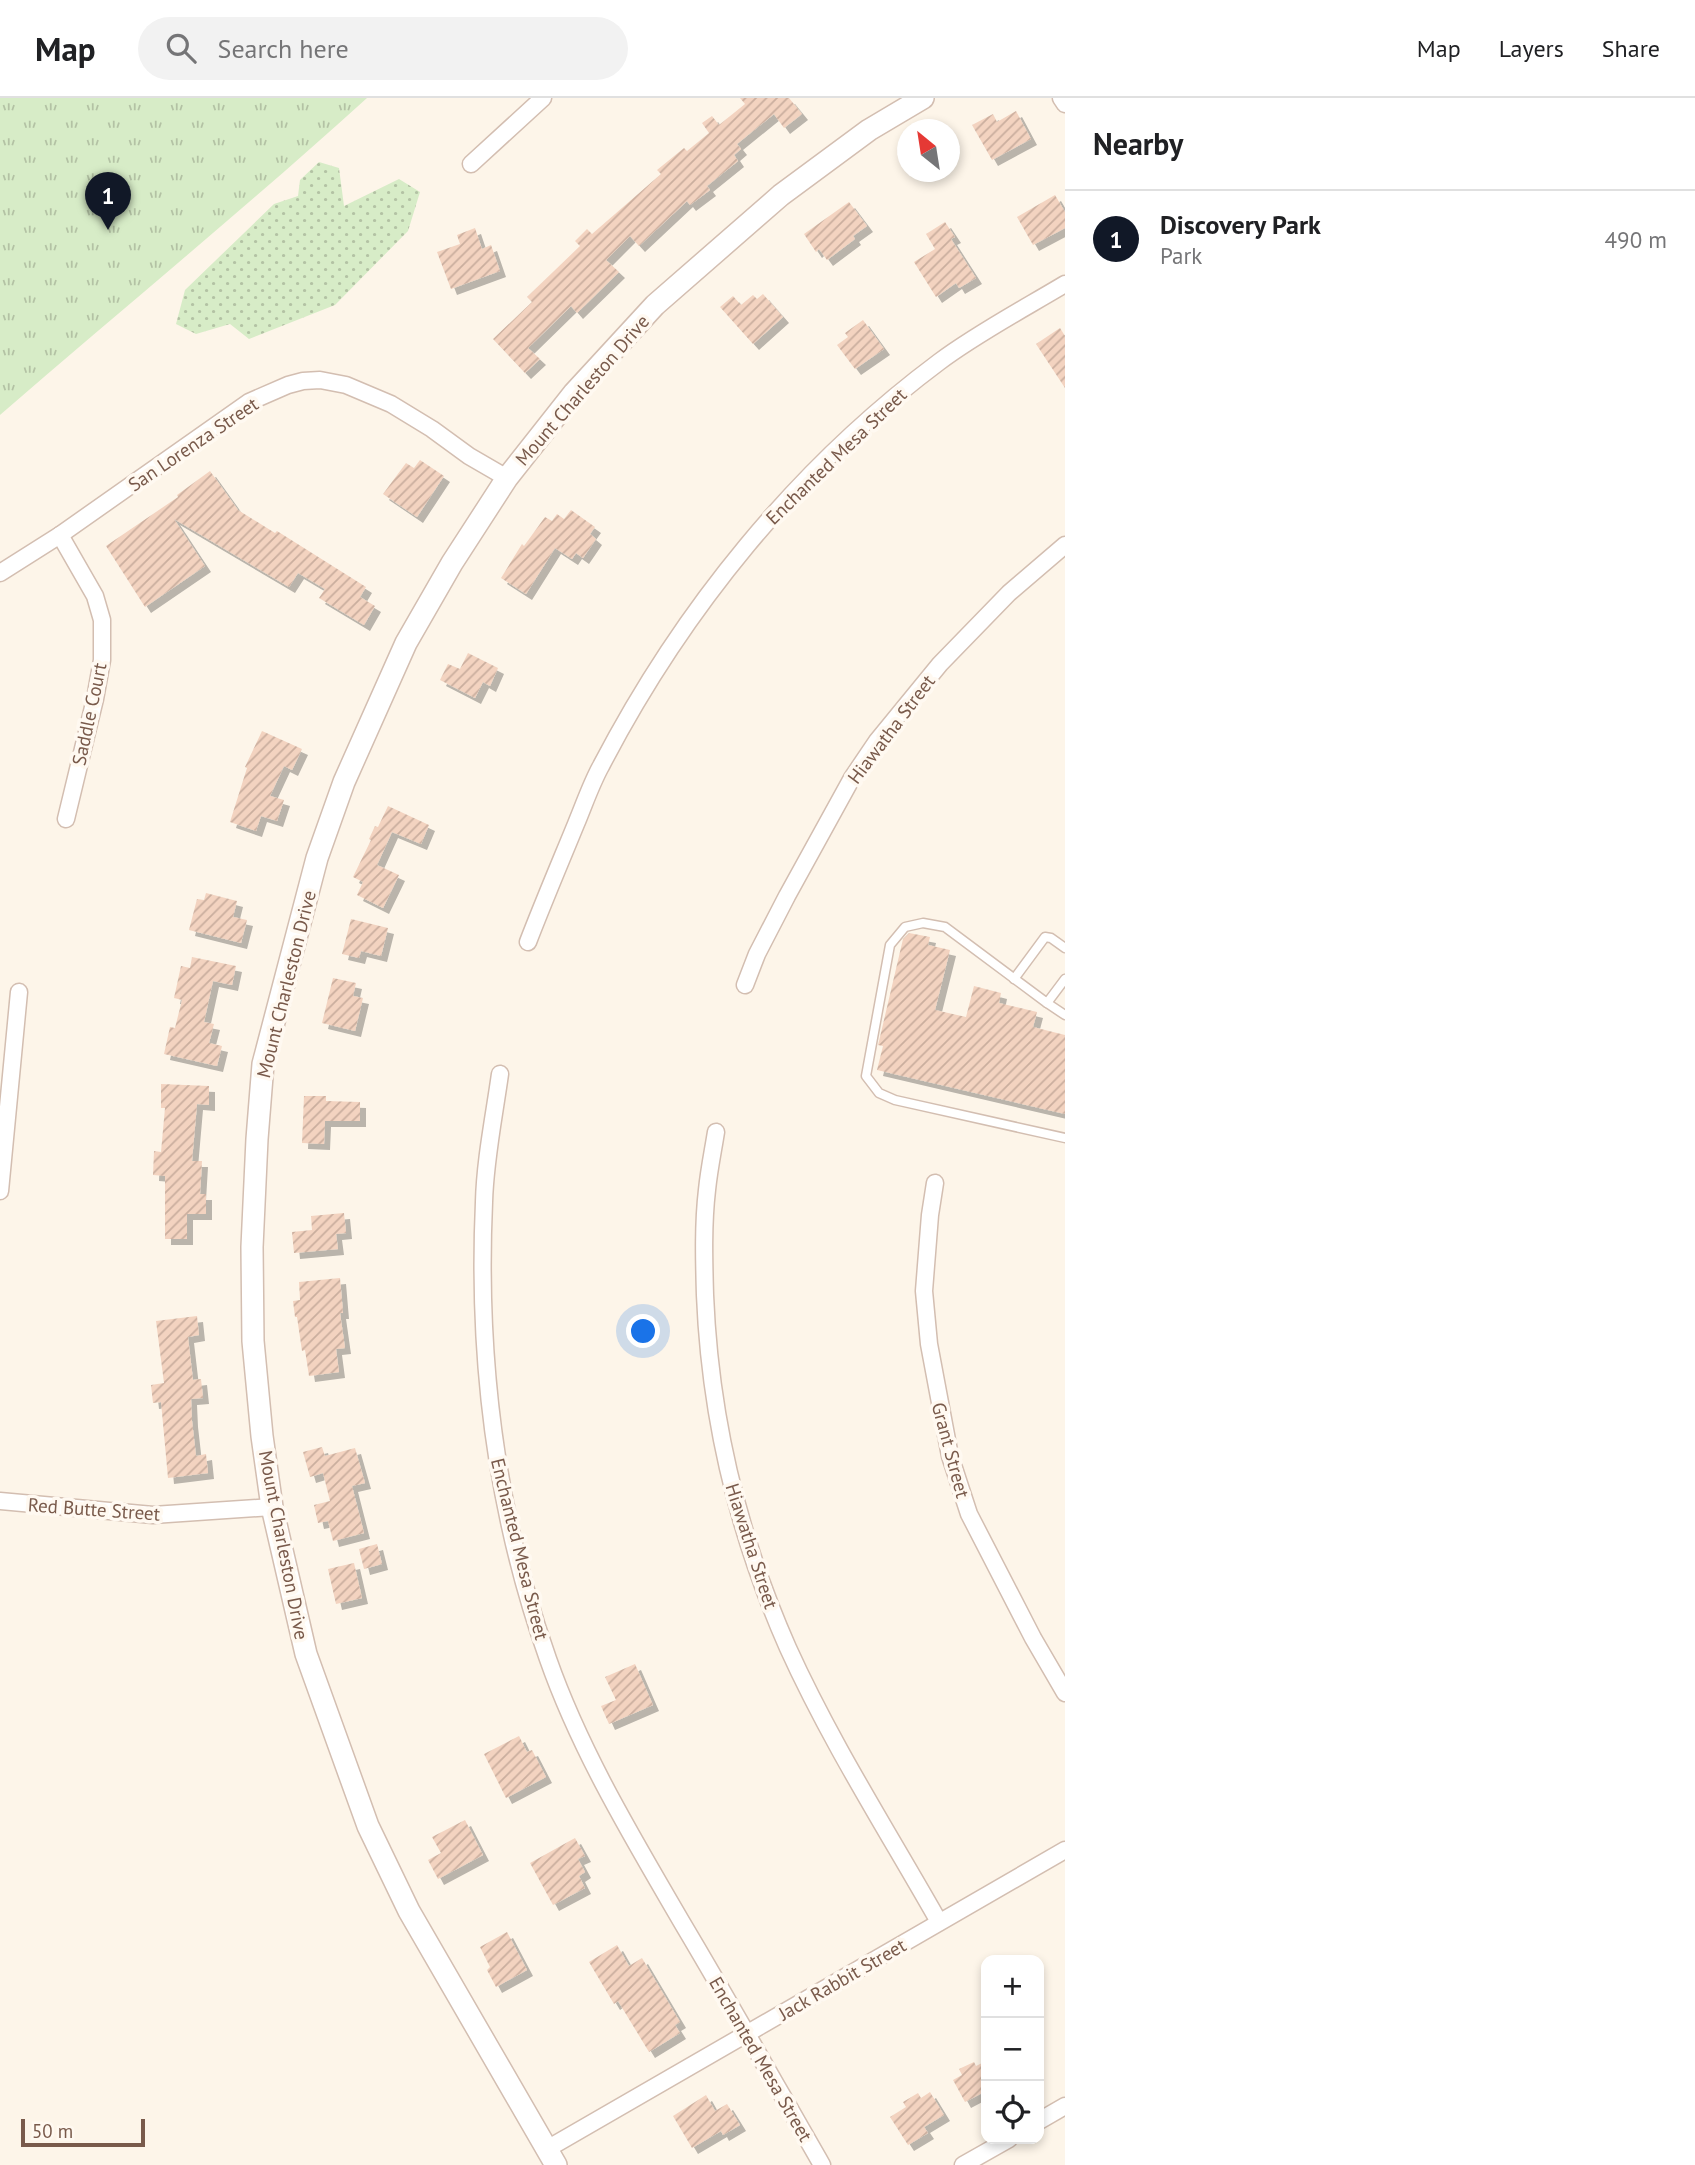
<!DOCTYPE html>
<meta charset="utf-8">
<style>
body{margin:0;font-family:"PT Sans",sans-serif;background:#f2f2f2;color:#202124}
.controls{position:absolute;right:21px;bottom:21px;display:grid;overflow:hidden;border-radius:14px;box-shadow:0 4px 10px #0003}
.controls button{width:63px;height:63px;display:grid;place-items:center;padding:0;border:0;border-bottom:2px solid #e0e0e0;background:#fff;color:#202124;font:35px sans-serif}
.compass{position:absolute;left:897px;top:21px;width:63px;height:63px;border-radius:50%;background:#fff;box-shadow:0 4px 10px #0003;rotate:330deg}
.scale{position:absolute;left:21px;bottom:18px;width:124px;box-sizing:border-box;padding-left:7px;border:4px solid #795a4b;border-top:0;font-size:19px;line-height:24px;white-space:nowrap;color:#795a4b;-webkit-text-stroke:5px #fff9f1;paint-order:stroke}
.you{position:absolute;left:644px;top:1234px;width:24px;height:24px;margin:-18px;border:5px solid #fff;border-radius:50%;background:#1a73e8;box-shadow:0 0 0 10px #1a73e833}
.badge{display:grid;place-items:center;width:46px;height:46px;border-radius:50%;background:#111827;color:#fff;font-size:23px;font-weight:700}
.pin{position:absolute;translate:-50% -58px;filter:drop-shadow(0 2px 4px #0008)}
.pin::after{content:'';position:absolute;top:37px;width:24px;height:21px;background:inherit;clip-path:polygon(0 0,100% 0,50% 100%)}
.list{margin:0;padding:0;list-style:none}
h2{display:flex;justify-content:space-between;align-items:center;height:91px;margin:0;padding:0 28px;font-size:30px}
h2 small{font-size:23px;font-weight:400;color:#757577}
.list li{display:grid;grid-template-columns:46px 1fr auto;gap:21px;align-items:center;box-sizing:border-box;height:98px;padding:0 28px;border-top:2px solid #e0e0e0}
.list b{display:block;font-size:26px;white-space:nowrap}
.list p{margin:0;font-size:23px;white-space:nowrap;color:#757577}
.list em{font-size:23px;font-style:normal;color:#757577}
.icon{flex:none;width:38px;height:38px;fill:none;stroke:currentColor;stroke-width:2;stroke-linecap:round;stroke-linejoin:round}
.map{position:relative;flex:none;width:1065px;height:2067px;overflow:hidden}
header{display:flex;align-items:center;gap:42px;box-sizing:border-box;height:98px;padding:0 35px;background:#fff;border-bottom:2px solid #e0e0e0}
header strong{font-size:33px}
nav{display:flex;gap:38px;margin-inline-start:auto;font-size:24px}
.search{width:490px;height:63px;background:#f2f2f2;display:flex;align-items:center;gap:18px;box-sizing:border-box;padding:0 24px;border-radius:38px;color:#757577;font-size:26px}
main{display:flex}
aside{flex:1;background:#fff}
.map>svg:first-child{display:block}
</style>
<header>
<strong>Map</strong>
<div class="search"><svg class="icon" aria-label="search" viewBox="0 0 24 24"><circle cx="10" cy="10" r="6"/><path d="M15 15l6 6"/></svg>Search here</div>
<nav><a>Map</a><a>Layers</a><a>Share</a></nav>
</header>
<main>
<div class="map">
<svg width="1065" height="2067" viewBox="0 0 1065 2067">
<defs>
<pattern id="grass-dots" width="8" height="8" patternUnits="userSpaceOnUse" patternTransform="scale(1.75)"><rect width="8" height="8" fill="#d7ecc7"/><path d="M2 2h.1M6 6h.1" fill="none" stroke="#b3c2a4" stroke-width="1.8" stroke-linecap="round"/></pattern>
<pattern id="park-tufts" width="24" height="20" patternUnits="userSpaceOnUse" patternTransform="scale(1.75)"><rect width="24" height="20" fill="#d7ecc7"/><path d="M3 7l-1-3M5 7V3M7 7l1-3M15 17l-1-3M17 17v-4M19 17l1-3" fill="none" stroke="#b3c2a4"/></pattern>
<pattern id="building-hatch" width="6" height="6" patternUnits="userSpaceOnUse" patternTransform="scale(1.75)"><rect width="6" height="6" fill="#f3d3c0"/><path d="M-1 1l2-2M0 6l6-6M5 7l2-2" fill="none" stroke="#caae9e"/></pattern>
<filter id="shadow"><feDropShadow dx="6" dy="6" stdDeviation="0" flood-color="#0004"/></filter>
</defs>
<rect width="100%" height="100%" fill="#fdf5e9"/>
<!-- grass -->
<polygon fill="url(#grass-dots)" points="319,64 339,70 344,108 399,81 420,94 408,133 335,207 249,241 230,226 196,236 176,226 185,192 274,106 298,98 300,82"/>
<!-- park -->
<path fill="url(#park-tufts)" d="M0,0H367C247,109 122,211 0,317Z"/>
<!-- building -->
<g fill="url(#building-hatch)" filter="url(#shadow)">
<polygon points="740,0 789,0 802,16 784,30 774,16 737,46 741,51 734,57 738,63 707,88 710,92 690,107 687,103 639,148 630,138 606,162 619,174 577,215 571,208 528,250 540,261 525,275 493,241 532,204 527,199 580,148 575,143 587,131 592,136 661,76 657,72 684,50 687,53 709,35 702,25 712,18 719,27 745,6"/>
<polygon points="1016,13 1031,41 992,62 972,27 993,16 997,24"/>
<polygon points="1055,97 1065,114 1065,130 1033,147 1017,119"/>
<polygon points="849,104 867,128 853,138 855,141 827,162 819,151 816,154 804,136"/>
<polygon points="945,124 955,139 951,141 976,180 959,190 956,185 936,199 914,164 935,151 926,136"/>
<polygon points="475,130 482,151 491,147 500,173 451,191 437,154 460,146 457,137"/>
<polygon points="763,196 783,219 753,246 720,209 733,198 741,207 753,197 757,201"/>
<polygon points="863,222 884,251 855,271 837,247 848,239 845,235"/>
<polygon points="1060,230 1065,238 1065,290 1036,246"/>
<polygon points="420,362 444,378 417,419 383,396 406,365 414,370"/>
<polygon points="210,373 238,412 275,435 277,433 366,489 360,499 375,508 364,527 319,500 325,491 298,475 289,489 174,421 205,468 145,509 106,448 178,399 177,397"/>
<polygon points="571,412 595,429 590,436 596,441 583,460 576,455 572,461 555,450 526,496 501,480 522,446 524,448 545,419 552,423 557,416 564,421"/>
<polygon points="468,555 498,570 490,588 483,584 475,600 440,582 448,566 460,571"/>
<polygon points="262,633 302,651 292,672 284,668 270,698 284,702 277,723 261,718 256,733 230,724 247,670 245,669"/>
<polygon points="388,708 429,727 421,746 392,734 377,767 399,777 383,810 357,797 363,784 353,779 371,742 369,741 375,728 378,729"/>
<polygon points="206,795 237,803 233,819 247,822 241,845 189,832 197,801 204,802"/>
<polygon points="351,821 388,830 381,858 361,853 359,860 342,856"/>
<polygon points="909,835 930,839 928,847 950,852 935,912 966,919 974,888 1001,895 999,905 1037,914 1033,929 1065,937 1065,1016 877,972 883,948 878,947 880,939 903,841"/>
<polygon points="192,859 236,868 232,887 213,883 204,924 214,926 209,945 222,948 217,968 164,956 170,929 175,930 182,902 174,900 181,868 190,870"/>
<polygon points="333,880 356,885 353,898 363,900 355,933 322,925"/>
<polygon points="161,986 209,988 209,1007 197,1006 192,1063 202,1063 200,1096 206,1096 206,1116 187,1116 187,1141 165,1141 165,1078 153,1077 154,1053 161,1054 165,1010 161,1010"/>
<polygon points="304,998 326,998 326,1003 360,1004 360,1023 325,1023 324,1046 302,1045"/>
<polygon points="344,1115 346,1135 336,1136 338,1151 294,1155 292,1134 312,1132 311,1118"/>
<polygon points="340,1180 343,1215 340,1215 345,1250 336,1251 339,1274 309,1278 305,1252 302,1253 297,1219 295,1219 293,1203 300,1202 299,1184"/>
<polygon points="197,1218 199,1237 188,1239 193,1282 201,1281 203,1300 191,1301 192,1323 196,1358 206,1356 208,1375 168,1380 161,1304 153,1305 151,1287 164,1285 156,1223"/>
<polygon points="322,1349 325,1358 355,1350 365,1385 352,1388 364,1435 333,1443 328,1423 318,1425 314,1407 330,1403 323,1375 310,1379 303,1354"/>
<polygon points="377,1446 382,1466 364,1471 359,1451"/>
<polygon points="354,1465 362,1500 336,1506 328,1471"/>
<polygon points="635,1566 653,1607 609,1626 601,1608 616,1602 605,1579"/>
<polygon points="519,1638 527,1654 532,1652 546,1679 506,1700 484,1656"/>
<polygon points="465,1722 483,1757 438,1781 428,1762 441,1755 432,1739"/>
<polygon points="575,1740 585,1758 578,1761 585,1774 579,1778 585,1790 553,1807 530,1765"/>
<polygon points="507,1834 527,1872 496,1889 487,1872 490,1869 480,1849"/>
<polygon points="617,1847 629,1868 642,1860 680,1924 675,1927 680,1935 649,1954 618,1903 614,1906 589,1864"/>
<polygon points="986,1963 986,1993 965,2004 953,1982 962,1977 959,1971 974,1964 976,1968"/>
<polygon points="930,1994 944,2017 924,2029 928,2035 908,2047 890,2019 906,2009 903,2004 918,1995 921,2000"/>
<polygon points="706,1997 715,2013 727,2006 740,2027 723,2037 721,2033 692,2050 673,2018"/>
</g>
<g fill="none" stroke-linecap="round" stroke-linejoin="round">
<defs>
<g id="service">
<polyline points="1014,881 1045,839 1051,840 1065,850"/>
<polyline points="1065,881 1047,905 945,829 923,825 905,829 890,847 866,978 879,995 895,1002 1065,1040"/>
<polyline points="1047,905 1065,917"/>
</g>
<g id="minor">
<polyline points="1061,0 1065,6"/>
<polyline points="471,66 543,0"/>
<polyline points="60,437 95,498 102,522 102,562 95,601 66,721"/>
<polyline points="0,475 60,437 249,304 288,287 303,283 320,282 346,287 391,306 432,331 469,358 507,380"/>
<path d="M528,844C543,805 560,765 576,726C584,707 591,686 601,668C682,512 797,370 939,264C976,236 1025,210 1065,186"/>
<polyline points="745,887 757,856 787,798 852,680 877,643 940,566 1009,495 1065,447"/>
<path d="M500,976C494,1019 485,1062 484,1104C477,1259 496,1415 548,1561C581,1655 634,1742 684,1828C731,1907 776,1987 822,2067"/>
<path d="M716,1034C713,1053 709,1072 707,1092C703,1126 704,1162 705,1197C710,1321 738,1437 788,1550C831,1645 888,1734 939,1824"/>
<polyline points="935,1085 930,1117 924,1193 929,1246 950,1358 969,1416 1033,1540 1065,1595"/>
<polyline points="0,1093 19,894"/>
<polyline points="0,1403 153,1417 272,1409"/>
<polyline points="1039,2023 1065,2008"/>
<polyline points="547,2051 1065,1752"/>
<polyline points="963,2067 1009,2041"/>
</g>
<polyline id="tertiary" points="556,2067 409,1813 368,1728 306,1556 272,1409 262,1338 253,1243 252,1149 257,1041 263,966 317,760 344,684 406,545 452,465 507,380 574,295 655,207 781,97 869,32 923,0"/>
</defs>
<!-- service casing -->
<use href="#service" stroke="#d3beb1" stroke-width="11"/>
<!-- minor casing -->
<use href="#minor" stroke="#d3beb1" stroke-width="19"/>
<!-- tertiary casing -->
<use href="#tertiary" stroke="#d3beb1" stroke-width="24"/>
<!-- service -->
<use href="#service" stroke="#fff" stroke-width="8"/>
<!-- minor -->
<use href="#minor" stroke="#fff" stroke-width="16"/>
<!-- tertiary -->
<use href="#tertiary" stroke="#fff" stroke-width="21"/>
</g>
<g text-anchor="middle" stroke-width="7" stroke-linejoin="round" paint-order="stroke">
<!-- street labels -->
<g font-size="19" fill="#795a4b" stroke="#fff9f1">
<text transform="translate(582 292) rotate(-49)" y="7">Mount Charleston Drive</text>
<text transform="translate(193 346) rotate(-34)" y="7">San Lorenza Street</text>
<text transform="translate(836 358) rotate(-44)" y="7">Enchanted Mesa Street</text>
<text transform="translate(89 616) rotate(-78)" y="7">Saddle Court</text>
<text transform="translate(891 631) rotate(-53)" y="7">Hiawatha Street</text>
<text transform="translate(286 886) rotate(-76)" y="7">Mount Charleston Drive</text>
<text transform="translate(951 1352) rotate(75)" y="7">Grant Street</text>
<text transform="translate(94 1411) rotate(4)" y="7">Red Butte Street</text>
<text transform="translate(284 1447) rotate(79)" y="7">Mount Charleston Drive</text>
<text transform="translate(752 1448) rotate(72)" y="7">Hiawatha Street</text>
<text transform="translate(520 1451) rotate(76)" y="7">Enchanted Mesa Street</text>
<text transform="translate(842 1881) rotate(-30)" y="7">Jack Rabbit Street</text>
<text transform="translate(761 1961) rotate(60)" y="7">Enchanted Mesa Street</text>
</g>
</g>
</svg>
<div class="controls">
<button>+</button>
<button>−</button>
<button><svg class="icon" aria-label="locate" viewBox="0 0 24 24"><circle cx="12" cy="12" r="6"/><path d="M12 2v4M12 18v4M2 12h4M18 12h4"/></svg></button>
</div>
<svg class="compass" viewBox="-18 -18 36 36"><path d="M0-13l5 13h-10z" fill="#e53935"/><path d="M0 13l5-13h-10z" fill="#757577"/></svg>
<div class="scale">50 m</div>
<div class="you"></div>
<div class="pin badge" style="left:108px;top:132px">1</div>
</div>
<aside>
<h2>Nearby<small></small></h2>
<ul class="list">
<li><span class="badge">1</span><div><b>Discovery Park</b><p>Park</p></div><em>490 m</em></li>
</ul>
</aside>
</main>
